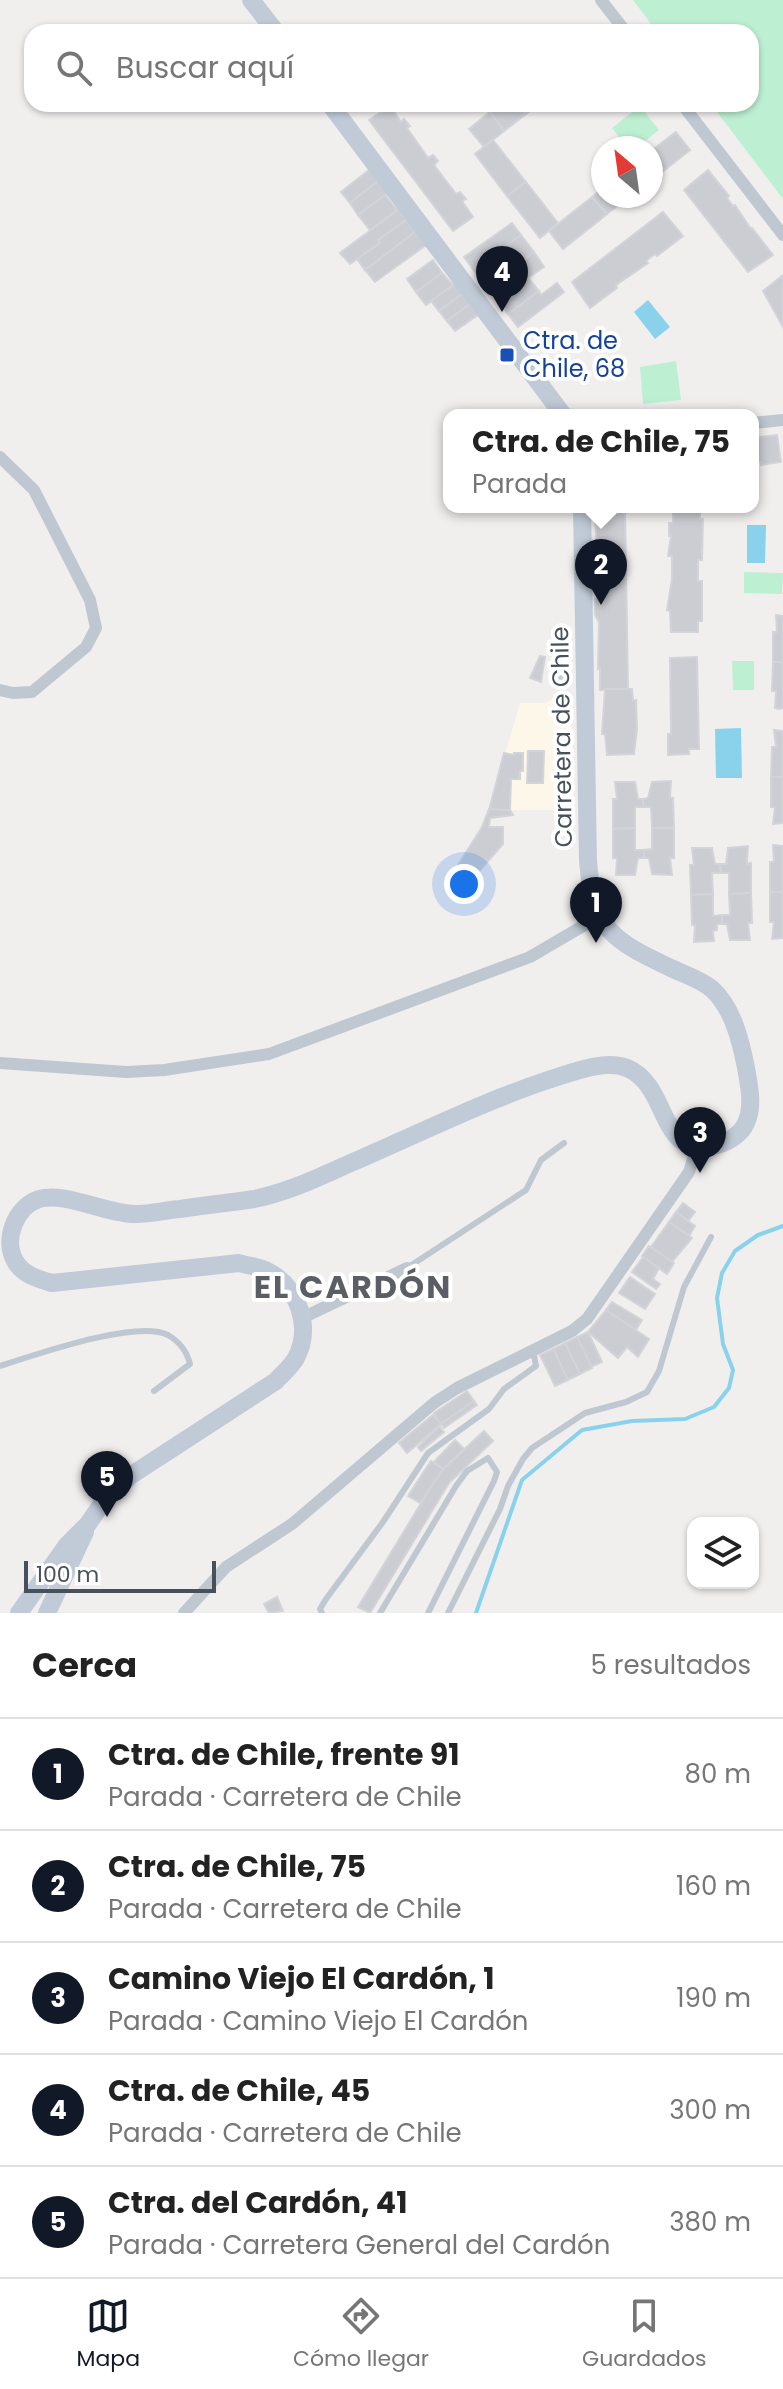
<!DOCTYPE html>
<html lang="es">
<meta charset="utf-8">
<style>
body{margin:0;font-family:Poppins,sans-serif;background:#f6f6f6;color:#222}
.controls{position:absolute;right:24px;bottom:24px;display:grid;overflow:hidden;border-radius:16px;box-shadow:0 2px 6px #0004}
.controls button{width:72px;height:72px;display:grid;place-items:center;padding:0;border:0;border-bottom:2px solid #e0e0e0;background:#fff;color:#222;font:40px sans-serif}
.compass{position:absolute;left:591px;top:136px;width:72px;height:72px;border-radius:50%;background:#fff;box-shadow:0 2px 6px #0004;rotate:331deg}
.scale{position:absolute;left:24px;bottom:20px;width:192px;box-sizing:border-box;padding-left:8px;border:4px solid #47515c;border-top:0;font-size:22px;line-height:28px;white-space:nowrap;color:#47515c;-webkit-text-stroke:6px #fff;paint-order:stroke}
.you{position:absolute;left:464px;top:884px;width:28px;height:28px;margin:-20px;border:6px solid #fff;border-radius:50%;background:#1a73e8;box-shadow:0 0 0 12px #1a73e833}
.badge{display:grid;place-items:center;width:52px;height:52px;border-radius:50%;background:#111827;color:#fff;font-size:26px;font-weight:700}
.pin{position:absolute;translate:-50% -66px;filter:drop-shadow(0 2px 4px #0008)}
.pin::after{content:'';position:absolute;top:42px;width:28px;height:24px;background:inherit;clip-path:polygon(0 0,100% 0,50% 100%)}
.popup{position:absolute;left:443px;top:409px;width:316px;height:104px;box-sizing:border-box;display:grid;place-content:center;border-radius:16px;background:#fff;filter:drop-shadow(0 2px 6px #0005);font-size:26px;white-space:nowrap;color:#767676}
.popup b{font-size:30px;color:#222}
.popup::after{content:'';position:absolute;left:50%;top:100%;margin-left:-16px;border:16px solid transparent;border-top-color:#fff}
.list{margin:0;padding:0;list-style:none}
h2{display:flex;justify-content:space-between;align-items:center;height:104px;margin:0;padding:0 32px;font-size:34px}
h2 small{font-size:26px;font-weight:400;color:#767676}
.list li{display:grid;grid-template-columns:52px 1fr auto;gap:24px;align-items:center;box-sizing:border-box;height:112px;padding:0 32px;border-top:2px solid #e0e0e0}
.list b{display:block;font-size:30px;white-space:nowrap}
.list p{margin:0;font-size:26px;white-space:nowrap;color:#767676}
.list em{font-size:26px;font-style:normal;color:#767676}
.icon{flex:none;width:44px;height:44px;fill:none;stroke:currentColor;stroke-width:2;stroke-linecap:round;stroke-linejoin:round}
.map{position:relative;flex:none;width:783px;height:1613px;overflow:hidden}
.search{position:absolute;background:#fff;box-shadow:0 2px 6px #0004;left:24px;right:24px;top:24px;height:88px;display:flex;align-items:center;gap:20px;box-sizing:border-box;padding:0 28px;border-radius:24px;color:#767676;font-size:30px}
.sheet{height:664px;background:#fff}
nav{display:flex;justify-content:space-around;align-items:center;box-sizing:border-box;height:112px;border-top:2px solid #e0e0e0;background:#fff;font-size:22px;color:#767676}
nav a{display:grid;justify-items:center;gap:4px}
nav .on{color:#111827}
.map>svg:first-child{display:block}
</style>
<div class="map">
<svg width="783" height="1613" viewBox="0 0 783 1613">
<rect width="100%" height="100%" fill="#f1efee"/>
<!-- commercial -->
<polygon fill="#fcf7e8" points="562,694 571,707 574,790 571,810 489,810 520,703 545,703"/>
<!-- green -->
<g fill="#bdefd3">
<polygon points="633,0 783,0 783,199 711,104 751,104 751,32 657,32"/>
<polygon points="640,106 659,130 636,148 628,148 612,128"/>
<polygon points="676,361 681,400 643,404 640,367"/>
<polygon points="744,572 783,573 782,594 744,593"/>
<polygon points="732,661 754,661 754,690 733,690"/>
</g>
<!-- water -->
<g fill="#8ad2ec">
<polygon points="648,300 670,327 655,339 634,312"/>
<polygon points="747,525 766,525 765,563 747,563"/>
<polygon points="741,728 742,778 716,778 715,729"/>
</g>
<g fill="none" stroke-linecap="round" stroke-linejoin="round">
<!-- stream -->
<polyline stroke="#8ad2ec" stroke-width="4" points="476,1613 522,1480 582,1430 632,1421 685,1419 714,1407 729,1388 733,1370 723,1344 717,1298 722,1273 735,1251 758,1235 783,1226"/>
</g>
<!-- building -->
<g fill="#cbcdd3" stroke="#d3d4da" stroke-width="2">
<polygon points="501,104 518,104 526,114 504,131 490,112"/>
<polygon points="518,104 539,104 526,114"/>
<polygon points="390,106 401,122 404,119 410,126 407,128 428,158 433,155 438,161 434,165 456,194 460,192 466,199 462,201 473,217 453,231 369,120"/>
<polygon points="490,112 504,131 484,147 469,129"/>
<polygon points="676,132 690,150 651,181 651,151"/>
<polygon points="493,140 526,182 507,196 475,154"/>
<polygon points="369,170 378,181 350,203 341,192"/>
<polygon points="708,170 729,196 727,198 733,206 735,205 751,229 752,228 773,255 748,272 684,190"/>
<polygon points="378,181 387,194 358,215 350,203"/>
<polygon points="526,182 558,223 540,238 507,196"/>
<polygon points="603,188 603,196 631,196 607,214 592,197"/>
<polygon points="385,195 397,210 370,230 358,215"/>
<polygon points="592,197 607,214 563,249 549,231"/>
<polygon points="398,210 406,220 378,240 380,243 350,264 340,253"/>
<polygon points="663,212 683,236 657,256 655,254 646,261 648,263 616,285 617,288 590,308 572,282"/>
<polygon points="406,220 415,232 365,270 357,259 380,243 378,240"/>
<polygon points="512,223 521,235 473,269 464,257"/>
<polygon points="415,232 426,245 375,282 365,270"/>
<polygon points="521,235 534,252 487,288 473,269"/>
<polygon points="534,252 544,267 497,299 487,288"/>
<polygon points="433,260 442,273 416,292 407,279"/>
<polygon points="442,273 453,285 426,305 416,292"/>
<polygon points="783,275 783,327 763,291"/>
<polygon points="528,278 539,291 508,314 497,299"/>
<polygon points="557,283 564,292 518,327 508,314 539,291 541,295"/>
<polygon points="455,284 462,294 439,311 431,301"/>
<polygon points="462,294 470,304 447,321 439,311"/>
<polygon points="470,304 478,315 455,331 447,321"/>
<polygon points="777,435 781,462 761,465 761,462 753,463 753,438"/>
<polygon points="592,507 625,507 628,689 600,690 600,668 598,669 599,622 595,615 595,599 597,599 598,580 594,545 597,545 595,517 598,516 598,513 593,513"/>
<polygon points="673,507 700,507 700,519 703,519 702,560 698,560 698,581 702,581 702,621 698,621 698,632 671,632 670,611 667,610 672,579 672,556 668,556 671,536 669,536 669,523 673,523"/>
<polygon points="776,615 783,616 783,662 773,662 773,632 777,632"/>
<polygon points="540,656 545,657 541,682 530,678"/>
<polygon points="553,656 566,656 567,685 554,686"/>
<polygon points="697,657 699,749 689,749 689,754 668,755 668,734 671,734 670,658"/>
<polygon points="773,662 783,662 783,708 779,709 775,708 776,691 772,691"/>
<polygon points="605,689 632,689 633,701 636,700 637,729 634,754 607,755 605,734 602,734"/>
<polygon points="774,730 783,731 783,777 771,777 772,747 776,747"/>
<polygon points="528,751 544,751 543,783 527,783"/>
<polygon points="504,753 514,755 514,753 523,753 523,771 520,771 520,779 511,779 510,810 489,810"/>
<polygon points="771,777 783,777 783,823 773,824 775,807 771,807"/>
<polygon points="671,781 670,798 673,798 674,828 652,828 651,807 643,807 643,799 648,798 652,782"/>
<polygon points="615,782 635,782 638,799 643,799 643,807 635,807 635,828 613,829 613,799 617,799"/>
<polygon points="489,809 510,810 513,815 490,818 489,827 503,827 503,844 475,876 458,865 482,827"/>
<polygon points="635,828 635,850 644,850 644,858 638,858 635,875 616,875 617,858 613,858 613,829"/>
<polygon points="652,828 674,828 674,858 670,858 672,875 652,874 649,858 644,858 644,850 652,849"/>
<polygon points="773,845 783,846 783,892 770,892 770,862 774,862"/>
<polygon points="748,846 747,864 751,863 751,893 729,894 729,873 721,873 720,864 726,864 728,848"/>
<polygon points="692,848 712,848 715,864 720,864 721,873 712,873 713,894 691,895 690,865 694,865"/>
<polygon points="770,892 783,892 783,938 772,939 774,922 770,922"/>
<polygon points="751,893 752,923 748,923 750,940 730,940 727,924 722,924 722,915 730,915 729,894"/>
<polygon points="713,894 713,916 722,915 722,924 717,924 717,930 713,931 714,941 694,942 695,925 692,925 691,895"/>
<polygon points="683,1203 695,1212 688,1221 676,1212"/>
<polygon points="676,1212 695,1226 689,1236 669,1222"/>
<polygon points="669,1222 692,1238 672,1262 651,1247"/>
<polygon points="649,1246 674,1263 667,1274 642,1256"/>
<polygon points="643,1257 659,1268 653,1279 660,1284 656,1289 632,1272"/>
<polygon points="630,1277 655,1294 645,1309 619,1293"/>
<polygon points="612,1302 642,1320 635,1331 606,1310"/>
<polygon points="606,1310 649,1339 638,1357 627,1347 618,1358 588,1332"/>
<polygon points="588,1332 602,1362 591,1367 577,1337"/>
<polygon points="577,1337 592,1368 580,1374 565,1343"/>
<polygon points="565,1343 580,1374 568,1380 553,1349"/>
<polygon points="553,1349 568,1380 555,1386 540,1355"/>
<polygon points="467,1391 474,1401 441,1424 434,1413"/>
<polygon points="474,1401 477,1405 444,1428 441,1424"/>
<polygon points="433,1415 441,1424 407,1453 399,1443"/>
<polygon points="439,1426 444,1432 421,1451 418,1447"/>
<polygon points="484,1431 493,1441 449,1483 370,1613 358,1607 440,1472"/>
<polygon points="455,1440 464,1449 443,1469 434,1462"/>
<polygon points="431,1461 443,1469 420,1503 408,1496"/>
<polygon points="277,1597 283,1611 269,1613 264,1604"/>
</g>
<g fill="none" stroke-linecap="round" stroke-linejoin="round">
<!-- lane -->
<g stroke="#bfc8d1" stroke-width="6">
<polyline points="407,1268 526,1190 541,1160 564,1143"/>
<path d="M0,1366C35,1355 137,1319 168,1335C180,1342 187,1352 190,1364L154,1391"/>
<polyline points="322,1613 320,1609 326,1599 383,1522 428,1453 489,1409 504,1389 536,1366 533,1350"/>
<polyline points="380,1613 456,1486 467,1471 488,1458 497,1472 494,1481 428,1613"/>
<polyline points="448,1613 500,1509 508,1486 523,1459 532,1448 585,1413 626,1402 647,1392 659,1371 684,1287 711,1237"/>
</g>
<!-- street -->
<g stroke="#bfc8d1" stroke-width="12">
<polyline points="601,0 626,32"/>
<polyline points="682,104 783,235"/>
<polyline points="753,423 783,420"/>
<polyline points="0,457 34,490 90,600 96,628 86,647 32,692 13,693 0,690"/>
<polyline points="0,1063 126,1072 164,1070 269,1054 530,957 600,916"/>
<polyline points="302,1318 407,1268"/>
<polyline points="184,1613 226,1567 292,1524 434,1403 457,1388 572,1331 587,1319 689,1172 697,1146"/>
</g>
<!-- secondary -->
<g stroke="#c1cbd8" stroke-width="18">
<polyline points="251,0 276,32"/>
<polyline points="330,104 563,415"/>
<path d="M19,1613L67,1545L88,1524L103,1502L130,1476L276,1381C282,1374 292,1366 296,1358C312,1328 299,1288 269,1272C261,1267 249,1266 239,1263L52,1283C38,1279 23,1275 15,1261C3,1240 15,1207 39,1199C65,1191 108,1215 137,1214C151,1214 166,1210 180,1209C204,1205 230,1203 254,1199C289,1192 321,1176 353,1162C418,1134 482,1102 548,1080C571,1073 604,1059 627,1068C671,1086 657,1161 717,1145C729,1142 741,1134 746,1123C754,1106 749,1085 746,1068C741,1042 733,1008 712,989C701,980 686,975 673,969C612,940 594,931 588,861L582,507"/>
<polyline points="47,1613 85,1532"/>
</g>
</g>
<!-- markers -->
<rect fill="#1a4fb4" stroke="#fff" stroke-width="3" x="499" y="347" width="16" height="16" rx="4"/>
<g text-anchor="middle" stroke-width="8" stroke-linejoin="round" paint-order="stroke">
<!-- transit labels -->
<g font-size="24" fill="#164399" stroke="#fff" text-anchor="start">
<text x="523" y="349">Ctra. de<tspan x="523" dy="28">Chile, 68</tspan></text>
</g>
<!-- street labels -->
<g font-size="24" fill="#47515c" stroke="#fff">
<text transform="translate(562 737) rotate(-91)" y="8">Carretera de Chile</text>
</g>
<!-- district labels -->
<g font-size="32" font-weight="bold" letter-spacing="2" fill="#5b5e64" stroke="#fff">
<text x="353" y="1298">EL CARDÓN</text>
</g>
</g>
</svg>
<div class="controls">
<button><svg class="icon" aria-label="layers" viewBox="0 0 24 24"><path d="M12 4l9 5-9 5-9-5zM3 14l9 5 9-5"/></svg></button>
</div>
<svg class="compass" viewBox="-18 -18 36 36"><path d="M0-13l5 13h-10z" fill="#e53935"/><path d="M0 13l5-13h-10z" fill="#767676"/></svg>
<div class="scale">100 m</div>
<div class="you"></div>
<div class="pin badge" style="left:596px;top:943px">1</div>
<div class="pin badge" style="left:601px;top:605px">2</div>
<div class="popup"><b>Ctra. de Chile, 75</b>Parada</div>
<div class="pin badge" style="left:700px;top:1173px">3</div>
<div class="pin badge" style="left:502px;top:312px">4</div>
<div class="pin badge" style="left:107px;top:1517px">5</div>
<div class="search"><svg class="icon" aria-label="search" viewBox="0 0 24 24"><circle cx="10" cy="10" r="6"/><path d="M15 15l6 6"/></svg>Buscar aquí</div>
</div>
<section class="sheet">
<h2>Cerca<small>5 resultados</small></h2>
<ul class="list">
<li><span class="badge">1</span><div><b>Ctra. de Chile, frente 91</b><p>Parada · Carretera de Chile</p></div><em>80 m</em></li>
<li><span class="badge">2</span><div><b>Ctra. de Chile, 75</b><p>Parada · Carretera de Chile</p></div><em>160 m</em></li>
<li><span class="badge">3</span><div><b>Camino Viejo El Cardón, 1</b><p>Parada · Camino Viejo El Cardón</p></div><em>190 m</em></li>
<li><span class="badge">4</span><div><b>Ctra. de Chile, 45</b><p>Parada · Carretera de Chile</p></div><em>300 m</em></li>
<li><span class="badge">5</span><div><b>Ctra. del Cardón, 41</b><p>Parada · Carretera General del Cardón</p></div><em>380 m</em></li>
</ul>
</section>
<nav>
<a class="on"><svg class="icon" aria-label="map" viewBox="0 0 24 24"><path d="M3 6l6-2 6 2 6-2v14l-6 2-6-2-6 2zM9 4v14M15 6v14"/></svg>Mapa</a>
<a><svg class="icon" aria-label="directions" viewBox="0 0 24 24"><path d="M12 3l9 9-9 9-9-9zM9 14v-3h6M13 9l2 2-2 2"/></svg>Cómo llegar</a>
<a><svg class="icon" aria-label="saved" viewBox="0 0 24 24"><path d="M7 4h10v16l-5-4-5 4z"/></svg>Guardados</a>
</nav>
